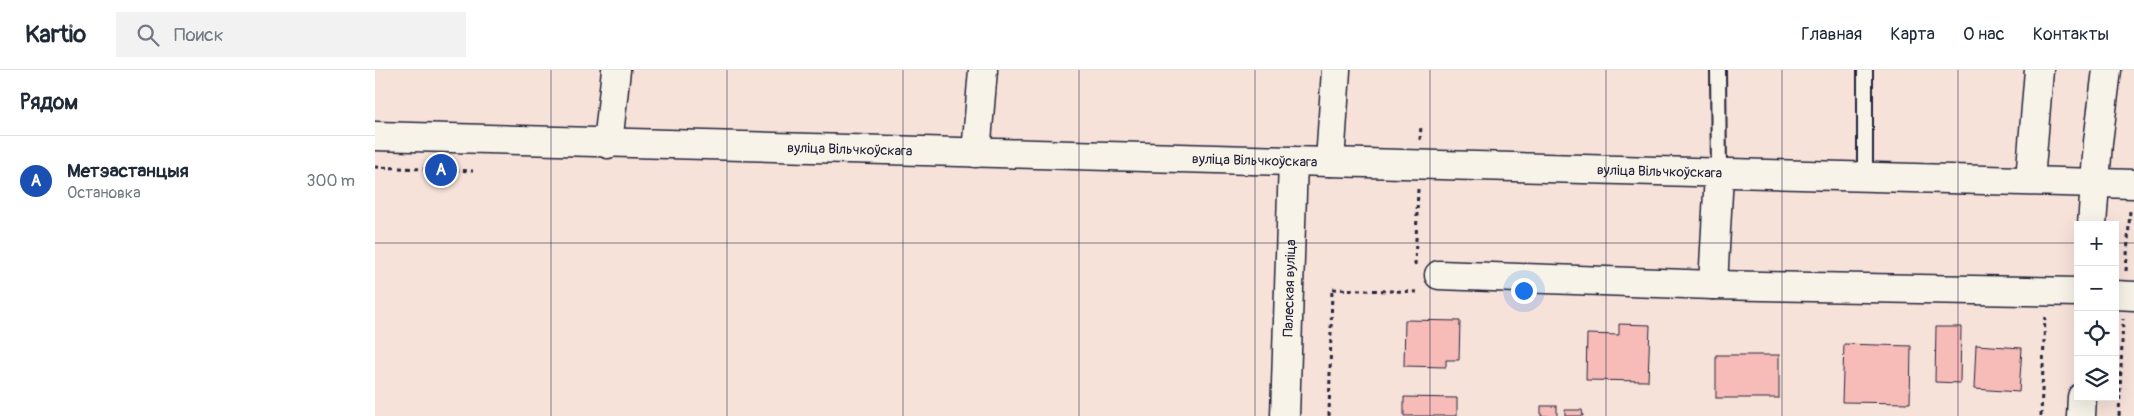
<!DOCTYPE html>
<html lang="ru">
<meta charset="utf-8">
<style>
body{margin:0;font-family:Pangolin,sans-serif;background:#f2f2f3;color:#1f2937}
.controls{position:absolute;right:15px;bottom:15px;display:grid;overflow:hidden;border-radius:0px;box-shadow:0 5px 20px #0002}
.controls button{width:45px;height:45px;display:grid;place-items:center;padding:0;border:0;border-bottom:1px solid #e0e1e3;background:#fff;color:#1f2937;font:25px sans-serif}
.you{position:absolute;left:1148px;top:220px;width:18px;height:18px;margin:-12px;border:4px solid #fff;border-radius:50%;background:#1a73e8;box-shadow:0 0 0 8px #1a73e833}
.badge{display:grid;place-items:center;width:32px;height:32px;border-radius:50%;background:#7c3aed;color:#fff;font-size:16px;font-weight:700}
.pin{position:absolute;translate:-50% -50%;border:2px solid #fff;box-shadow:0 1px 5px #0006}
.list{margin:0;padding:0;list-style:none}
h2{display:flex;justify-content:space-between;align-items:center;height:65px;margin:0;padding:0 20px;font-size:21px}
h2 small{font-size:16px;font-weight:400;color:#747a83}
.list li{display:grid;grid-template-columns:32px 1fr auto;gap:15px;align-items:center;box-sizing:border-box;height:90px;padding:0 20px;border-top:1px solid #e0e1e3}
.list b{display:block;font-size:19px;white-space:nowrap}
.list p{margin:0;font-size:16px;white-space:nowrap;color:#747a83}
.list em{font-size:16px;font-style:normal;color:#747a83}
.icon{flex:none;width:28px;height:28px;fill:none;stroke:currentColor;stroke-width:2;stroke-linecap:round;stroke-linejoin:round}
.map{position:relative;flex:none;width:1759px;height:346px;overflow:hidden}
header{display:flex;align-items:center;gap:30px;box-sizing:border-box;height:70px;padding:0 25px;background:#fff;border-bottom:1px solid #e0e1e3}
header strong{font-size:24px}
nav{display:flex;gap:28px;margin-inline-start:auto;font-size:18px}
.search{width:350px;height:45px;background:#f2f2f3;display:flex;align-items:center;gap:12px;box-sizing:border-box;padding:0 18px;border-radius:0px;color:#747a83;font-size:19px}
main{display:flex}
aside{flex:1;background:#fff}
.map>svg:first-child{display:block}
</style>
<header>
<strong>Kartio</strong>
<div class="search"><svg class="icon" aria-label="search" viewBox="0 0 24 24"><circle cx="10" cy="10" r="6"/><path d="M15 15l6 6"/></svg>Поиск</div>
<nav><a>Главная</a><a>Карта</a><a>О нас</a><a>Контакты</a></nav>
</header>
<main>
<aside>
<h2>Рядом<small></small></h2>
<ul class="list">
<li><span class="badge" style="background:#1a4fb4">A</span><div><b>Метэастанцыя</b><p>Остановка</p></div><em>300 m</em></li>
</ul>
</aside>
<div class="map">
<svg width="1759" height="346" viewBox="0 0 1759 346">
<rect width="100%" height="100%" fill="#f7e2da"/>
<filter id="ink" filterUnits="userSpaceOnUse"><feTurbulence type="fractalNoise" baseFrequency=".02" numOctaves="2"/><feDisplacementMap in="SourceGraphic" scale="10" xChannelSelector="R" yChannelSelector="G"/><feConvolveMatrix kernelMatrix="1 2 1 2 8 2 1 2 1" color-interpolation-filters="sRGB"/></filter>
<g filter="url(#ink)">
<!-- building -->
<g fill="#f8bcb8" stroke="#22223b">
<polygon points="1030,250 1085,251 1084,290 1071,290 1071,297 1029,296"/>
<polygon points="1244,254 1275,255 1273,311 1211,310 1212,264 1244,265"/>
<polygon points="1561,257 1586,257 1585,313 1560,312"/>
<polygon points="1469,274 1536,276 1535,333 1467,332"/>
<polygon points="1601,275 1647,278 1644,322 1599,319"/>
<rect x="1341" y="285" width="63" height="43"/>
<polygon points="1029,327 1082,328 1082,346 1029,346"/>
<rect x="1166" y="336" width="16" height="10"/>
<polygon points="1190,340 1207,340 1208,346 1190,346"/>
</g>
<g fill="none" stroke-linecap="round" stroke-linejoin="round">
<defs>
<g id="service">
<polyline points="1343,0 1344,104"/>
<polyline points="1490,107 1490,0"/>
</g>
<g id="minor">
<polyline points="233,74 241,0"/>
<polyline points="601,83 608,0"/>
<polyline points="955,92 961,0"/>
<polyline points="1655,110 1664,0"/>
<polyline points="1717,155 1723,72 1732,0"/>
<polyline points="1064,205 1338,215 1703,222"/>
<polyline points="1338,215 1344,104"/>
<polyline points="1740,225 1759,226"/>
<path id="s1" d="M910,346L918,91"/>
<polyline points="1706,346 1707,327"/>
</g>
<g id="secondary">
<path id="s2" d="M0,66L1759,114"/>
</g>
</defs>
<!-- service casing -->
<use href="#service" stroke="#22223b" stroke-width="18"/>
<!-- minor casing -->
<use href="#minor" stroke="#22223b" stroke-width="31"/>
<!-- secondary casing -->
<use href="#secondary" stroke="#22223b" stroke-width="31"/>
<!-- path -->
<g stroke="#22223b" stroke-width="3" stroke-dasharray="4 4" stroke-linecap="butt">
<polyline points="1045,70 1046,56"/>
<polyline points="0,97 98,101"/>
<polyline points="1040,195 1043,119"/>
<polyline points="1751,201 1755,140"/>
<polyline points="954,346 957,219 1045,222"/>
<polyline points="1666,346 1670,247"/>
<polyline points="1744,346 1748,249"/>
</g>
<!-- service -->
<use href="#service" stroke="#f7f3e8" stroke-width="14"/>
<!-- minor -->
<use href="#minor" stroke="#f7f3e8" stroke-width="28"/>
<!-- secondary -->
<use href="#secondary" stroke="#f7f3e8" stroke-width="28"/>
</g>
</g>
<!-- grid -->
<path fill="none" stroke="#22223b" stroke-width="1" stroke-opacity="0.55" d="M176,0V346M352,0V346M528,0V346M704,0V346M880,0V346M1055,0V346M1231,0V346M1407,0V346M1583,0V346M0,173H1703M1740,173H1759"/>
<g text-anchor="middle" stroke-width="5" stroke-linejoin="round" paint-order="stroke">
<!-- street labels -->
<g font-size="14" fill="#22223b" stroke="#f7f3e8">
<text dy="5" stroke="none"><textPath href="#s2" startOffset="475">вуліца Вільчкоўскага</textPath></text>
<text dy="5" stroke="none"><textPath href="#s2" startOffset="880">вуліца Вільчкоўскага</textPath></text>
<text dy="5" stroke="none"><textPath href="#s2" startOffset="1285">вуліца Вільчкоўскага</textPath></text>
<text dy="5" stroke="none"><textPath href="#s1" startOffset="128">Палеская вуліца</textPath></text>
</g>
</g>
</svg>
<div class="controls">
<button>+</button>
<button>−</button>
<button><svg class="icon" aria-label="locate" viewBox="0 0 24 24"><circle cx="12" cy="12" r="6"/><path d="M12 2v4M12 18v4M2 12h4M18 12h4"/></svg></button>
<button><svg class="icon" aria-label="layers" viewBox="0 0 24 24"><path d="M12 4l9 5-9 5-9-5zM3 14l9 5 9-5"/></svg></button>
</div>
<div class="you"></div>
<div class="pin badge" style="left:66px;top:100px;background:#1a4fb4">A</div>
</div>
</main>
